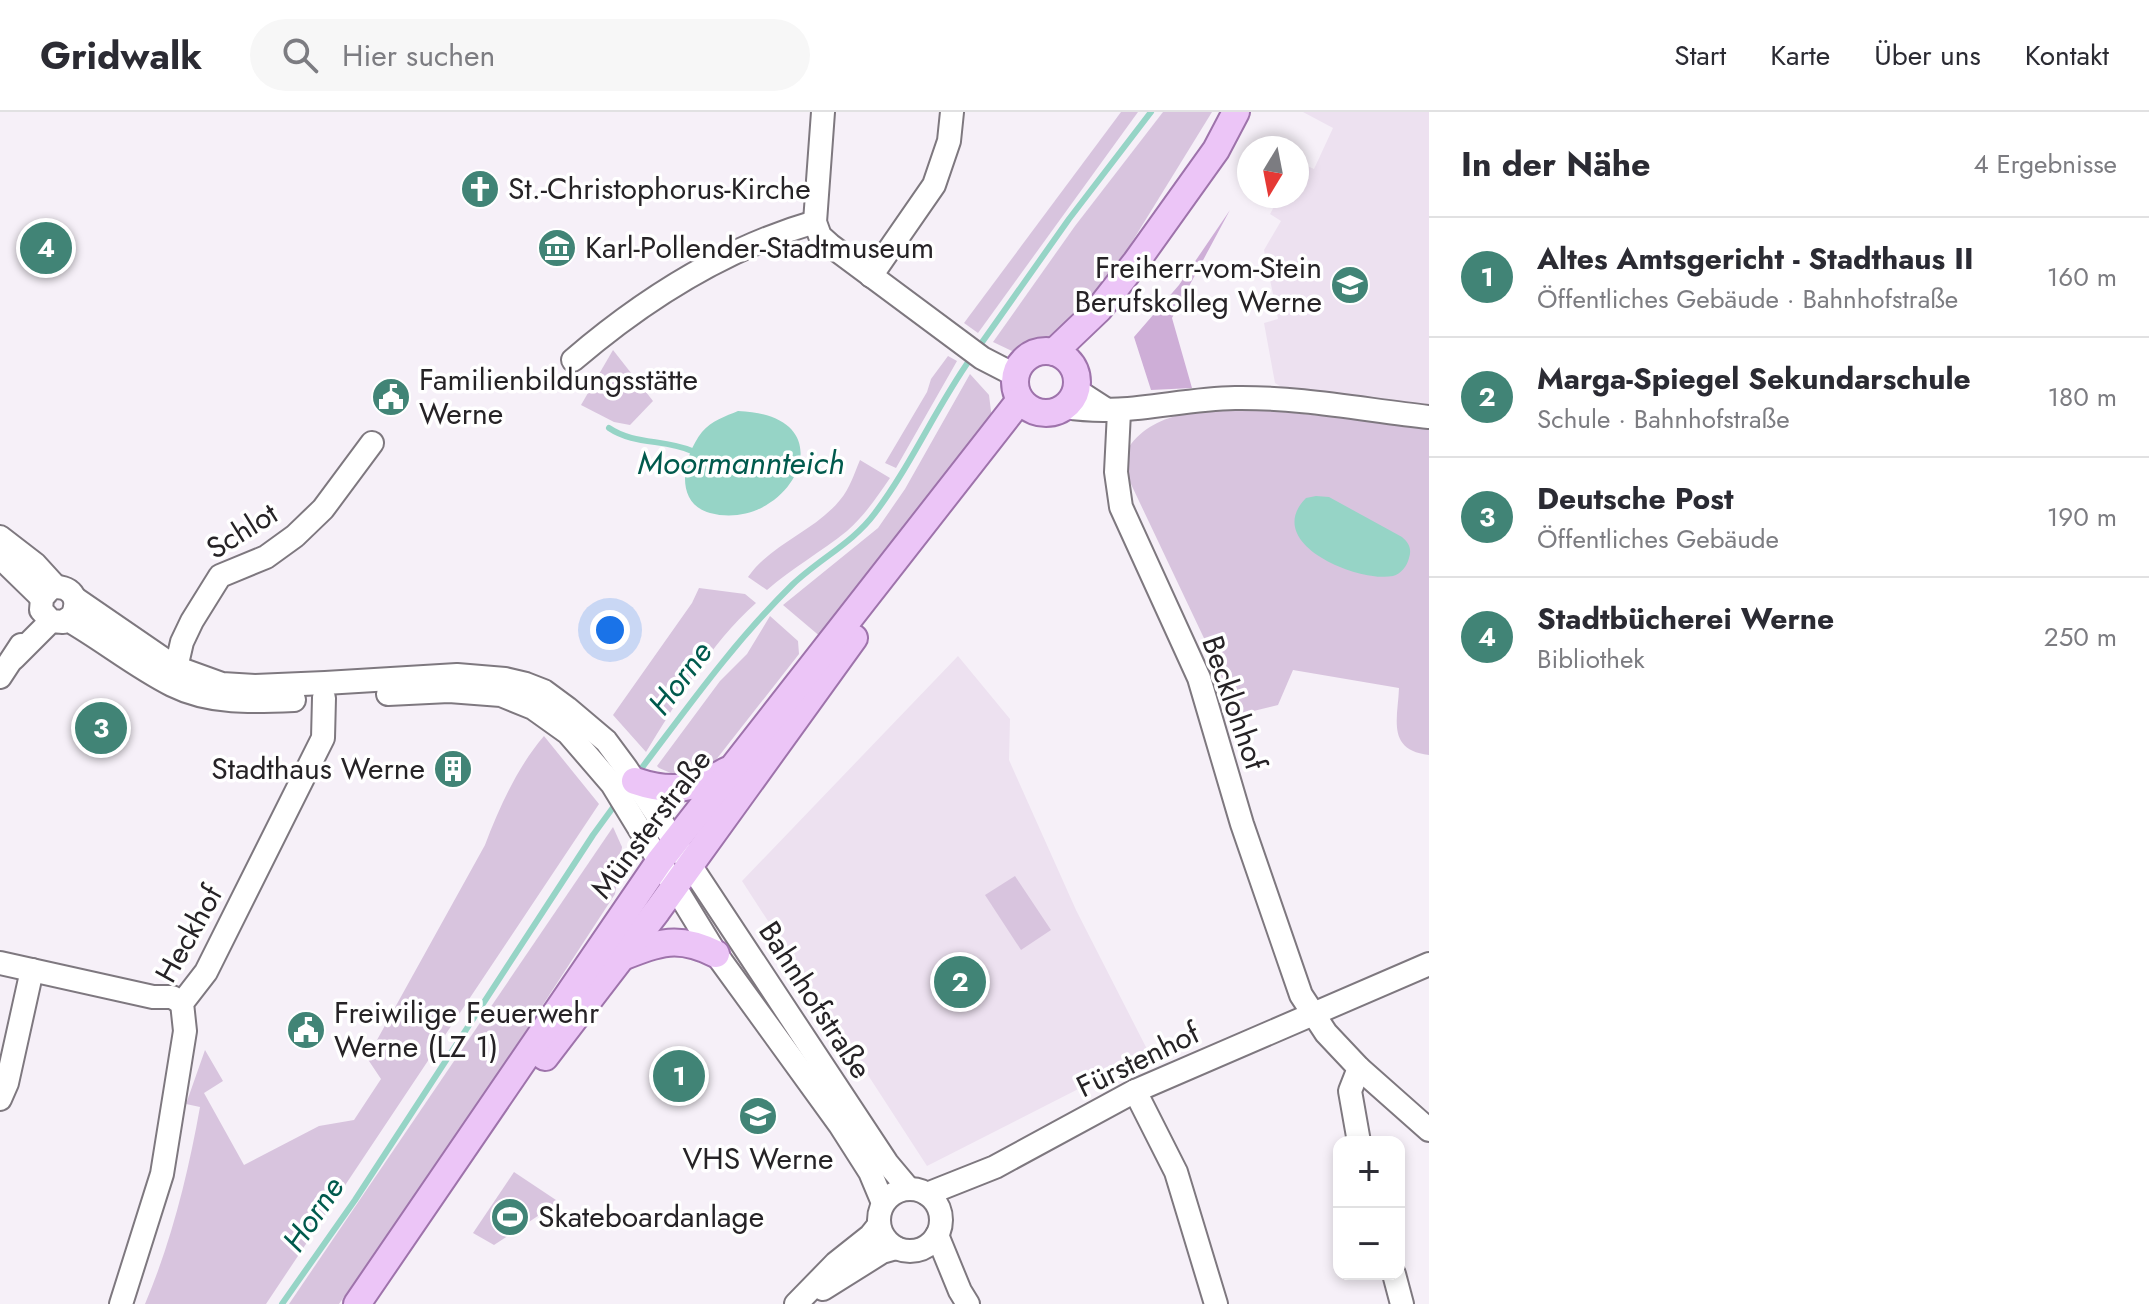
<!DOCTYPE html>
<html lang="de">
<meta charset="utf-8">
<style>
body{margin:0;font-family:Jost,sans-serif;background:#f7f7f7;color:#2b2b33}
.controls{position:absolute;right:24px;bottom:24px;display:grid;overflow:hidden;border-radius:16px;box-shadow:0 4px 12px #0003}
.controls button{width:72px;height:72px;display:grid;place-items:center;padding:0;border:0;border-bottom:2px solid #e1e1e2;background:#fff;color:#2b2b33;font:40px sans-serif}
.compass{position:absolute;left:1237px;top:24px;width:72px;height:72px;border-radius:50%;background:#fff;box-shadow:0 4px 12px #0003;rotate:190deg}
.you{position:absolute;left:610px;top:518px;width:28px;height:28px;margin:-20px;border:6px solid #fff;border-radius:50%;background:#1a73e8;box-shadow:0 0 0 12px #1a73e833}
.badge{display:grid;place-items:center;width:52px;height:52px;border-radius:50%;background:#418476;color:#fff;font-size:26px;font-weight:700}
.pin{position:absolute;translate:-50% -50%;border:4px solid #fff;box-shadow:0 2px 8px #0006}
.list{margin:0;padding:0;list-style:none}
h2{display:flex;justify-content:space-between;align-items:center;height:104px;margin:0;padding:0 32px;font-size:34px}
h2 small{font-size:26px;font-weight:400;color:#7c7c81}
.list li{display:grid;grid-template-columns:52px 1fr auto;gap:24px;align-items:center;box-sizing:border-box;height:120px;padding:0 32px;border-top:2px solid #e1e1e2}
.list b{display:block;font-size:30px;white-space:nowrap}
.list p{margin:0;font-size:26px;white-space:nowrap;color:#7c7c81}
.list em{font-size:26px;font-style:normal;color:#7c7c81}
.icon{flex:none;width:44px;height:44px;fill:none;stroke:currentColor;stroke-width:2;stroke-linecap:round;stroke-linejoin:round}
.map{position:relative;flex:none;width:1429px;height:1192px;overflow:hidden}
header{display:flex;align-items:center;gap:48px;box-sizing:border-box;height:112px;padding:0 40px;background:#fff;border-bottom:2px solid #e1e1e2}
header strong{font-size:38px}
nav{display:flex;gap:44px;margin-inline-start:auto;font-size:28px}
.search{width:560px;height:72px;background:#f7f7f7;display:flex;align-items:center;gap:20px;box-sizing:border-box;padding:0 28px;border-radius:44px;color:#7c7c81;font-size:30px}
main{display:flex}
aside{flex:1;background:#fff}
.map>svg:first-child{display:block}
</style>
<header>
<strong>Gridwalk</strong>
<div class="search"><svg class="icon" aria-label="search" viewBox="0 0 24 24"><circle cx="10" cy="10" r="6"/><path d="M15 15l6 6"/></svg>Hier suchen</div>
<nav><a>Start</a><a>Karte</a><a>Über uns</a><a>Kontakt</a></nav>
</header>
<main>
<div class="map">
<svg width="1429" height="1192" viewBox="0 0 1429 1192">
<rect width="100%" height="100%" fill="#f6f0f8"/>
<!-- built -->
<g fill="#ede1f0">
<polygon points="1303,0 1429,0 1429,296 1295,284 1275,271 1264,211 1278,207 1264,138 1281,109 1270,102 1280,84 1297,84 1297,53 1299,50 1314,57 1333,16"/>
<polygon points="958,544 1010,607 1009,648 1076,798 1149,941 927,1054 742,769"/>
</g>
<!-- green -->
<g fill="#d8c4de">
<polygon points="1121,0 1138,0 978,221 964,211"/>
<polygon points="1163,0 1212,0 1127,138 1068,218 1051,229 1012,239 993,230 1075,114"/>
<polygon points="613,238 653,289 630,313 614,310 581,293"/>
<polygon points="948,244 957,249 896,356 885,351 927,280 931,267"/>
<polygon points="970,262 989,283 992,307 822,526 783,493 878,416 905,377"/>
<path d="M1237,295L1429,315V643C1386,638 1398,606 1399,576L1293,558L1278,593L1233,604L1220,560L1121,351C1138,303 1193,298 1237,295Z"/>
<path d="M860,348L890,366C877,385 865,403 847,419C821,440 792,456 767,478L748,465C771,432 815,419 840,388C850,376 854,362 860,348Z"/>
<path d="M699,476L745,482L756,491C709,533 679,587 646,640L613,603L692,491Z"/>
<polygon points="770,504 798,529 799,542 708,658 680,665 659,656 657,654 720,569 747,542"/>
<path d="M544,624L599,692L266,1192H145C172,1128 188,1062 200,995L186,992L205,938L223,969L204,981L244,1053L319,1014L354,1008L381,967L367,946L485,733C499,696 518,654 544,624Z"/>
<polygon points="613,715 622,735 615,782 464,1014 339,1192 289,1192"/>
<polygon points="1015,764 1051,818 1021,838 985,783"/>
<polygon points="514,1060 559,1090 494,1133 473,1121"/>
</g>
<!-- forest -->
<polygon fill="#ceaed7" points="1230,98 1172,206 1192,276 1151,278 1134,225 1179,173"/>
<!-- water -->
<g fill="#96d4c6">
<path d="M738,299C853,303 789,422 710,401C673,391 683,344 702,320C711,309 726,304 738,299Z"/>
<path d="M1316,384L1329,385L1402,425C1409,431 1412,437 1409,446C1407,454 1401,462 1393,464C1360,471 1261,432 1306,386Z"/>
</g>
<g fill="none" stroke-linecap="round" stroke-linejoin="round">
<!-- stream -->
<g stroke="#96d4c6" stroke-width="6">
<polyline points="978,236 1069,107 1151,0"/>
<path d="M609,316C634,333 665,327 692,339"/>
<path d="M638,661C688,595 733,531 792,473C819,447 853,431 875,401C912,352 936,295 971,246"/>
<polyline points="282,1192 355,1088 593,723 617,690"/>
</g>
<defs>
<g id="minor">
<polyline points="823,0 815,110 820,124 830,133 982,246 1015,263"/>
<polyline points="871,164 934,73 949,29 952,0"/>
<path d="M573,248C643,188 725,136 815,110"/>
<polyline points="1076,278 1107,298"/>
<path d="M1065,295C1126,305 1175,287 1235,286C1299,285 1365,298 1429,305"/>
<polyline points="1119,300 1116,360 1121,395 1199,566 1242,712 1301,883 1326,921 1359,956 1429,1018"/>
<polyline points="0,425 35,452 56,475"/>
<polyline points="0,441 4,449 42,486"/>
<polyline points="76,487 175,555 222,572 255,574 325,571 457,563 505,567 526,572 544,579 567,596 606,629 626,656 887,1051 908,1076"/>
<path d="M68,508C103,528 136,555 172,573C210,592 253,590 294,588"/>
<path d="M14,546L51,509L63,510L72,504C81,486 70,472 51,476L42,486L41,498L51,509"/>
<polyline points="0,565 21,533"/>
<polyline points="173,569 182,530 192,509 220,464 266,445 295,424 323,397 372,331"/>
<polyline points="388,582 449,579 501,583 533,596 568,621 612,672 716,842 840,1013 870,1060 883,1091"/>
<polyline points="0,851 153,885 172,885 182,891"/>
<polyline points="1135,979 1176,1060 1216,1192"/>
<polyline points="0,987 7,971 32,858"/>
<polyline points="1359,1030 1350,979 1359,956"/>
<circle cx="910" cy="1108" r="31"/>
<polyline points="927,1082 995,1055 1135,979 1429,852"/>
<polyline points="937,1123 960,1179 968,1192"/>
<polyline points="1394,1162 1402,1192"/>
<polyline points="823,1177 882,1140 896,1136"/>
<polyline points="121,1192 162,1062 185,919 182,891 206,860 323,626 324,586"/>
<polyline points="796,1192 836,1151 870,1124 878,1114"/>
</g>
<g id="major">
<circle cx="1046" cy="270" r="31"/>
<polyline points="1054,240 1099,197 1136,150 1216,38 1236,0"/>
<path d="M635,669C670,681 695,678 726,659"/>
<path d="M622,845C660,830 678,823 716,842"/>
<polyline points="545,945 657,799 854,526"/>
<polyline points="357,1192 659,750 1020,288"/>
</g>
</defs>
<!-- minor casing -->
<use href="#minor" stroke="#7e787f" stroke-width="26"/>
<!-- major casing -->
<use href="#major" stroke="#9e73ab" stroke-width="30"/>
<!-- minor -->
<use href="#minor" stroke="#fff" stroke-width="22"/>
<!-- major -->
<use href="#major" stroke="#ecc5f7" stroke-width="26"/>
</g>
<!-- icons -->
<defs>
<symbol id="church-disc" viewBox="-11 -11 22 22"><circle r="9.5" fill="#418476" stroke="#fff"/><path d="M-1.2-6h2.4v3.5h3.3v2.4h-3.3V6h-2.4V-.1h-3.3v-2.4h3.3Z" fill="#fff"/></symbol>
<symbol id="museum-disc" viewBox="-11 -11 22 22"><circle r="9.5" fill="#418476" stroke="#fff"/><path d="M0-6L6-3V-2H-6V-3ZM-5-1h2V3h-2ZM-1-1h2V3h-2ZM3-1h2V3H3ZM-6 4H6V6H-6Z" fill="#fff"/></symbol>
<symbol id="school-disc" viewBox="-11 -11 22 22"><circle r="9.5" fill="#418476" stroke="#fff"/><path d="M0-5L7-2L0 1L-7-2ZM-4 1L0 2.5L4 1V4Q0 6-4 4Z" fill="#fff"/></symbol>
<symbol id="civic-disc" viewBox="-11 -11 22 22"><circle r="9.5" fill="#418476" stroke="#fff"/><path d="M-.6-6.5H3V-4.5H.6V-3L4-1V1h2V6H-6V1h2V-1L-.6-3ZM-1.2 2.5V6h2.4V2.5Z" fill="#fff"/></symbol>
<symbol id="building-disc" viewBox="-11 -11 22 22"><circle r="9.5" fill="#418476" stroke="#fff"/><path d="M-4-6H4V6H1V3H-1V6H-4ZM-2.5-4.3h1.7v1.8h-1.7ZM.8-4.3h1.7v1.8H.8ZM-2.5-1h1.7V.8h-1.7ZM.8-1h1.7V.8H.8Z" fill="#fff"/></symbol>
<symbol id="stadium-disc" viewBox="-11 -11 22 22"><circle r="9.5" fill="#418476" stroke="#fff"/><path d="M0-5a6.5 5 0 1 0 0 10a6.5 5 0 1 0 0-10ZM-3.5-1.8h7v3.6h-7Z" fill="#fff"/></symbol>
</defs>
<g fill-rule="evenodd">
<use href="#church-disc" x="458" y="55" width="44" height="44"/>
<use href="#museum-disc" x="535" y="114" width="44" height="44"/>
<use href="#school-disc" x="1328" y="151" width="44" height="44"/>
<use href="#civic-disc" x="369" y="263" width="44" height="44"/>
<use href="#building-disc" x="431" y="635" width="44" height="44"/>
<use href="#civic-disc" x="284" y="896" width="44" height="44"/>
<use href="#school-disc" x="736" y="982" width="44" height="44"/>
<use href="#stadium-disc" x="488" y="1083" width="44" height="44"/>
</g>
<g text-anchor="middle" stroke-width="7" stroke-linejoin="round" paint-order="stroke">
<!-- poi labels -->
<g font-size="30" fill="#262326" stroke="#fff" text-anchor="start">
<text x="508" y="87">St.-Christophorus-Kirche</text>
<text x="585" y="146">Karl-Pollender-Stadtmuseum</text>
<text x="1322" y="166" text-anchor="end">Freiherr-vom-Stein<tspan x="1322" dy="34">Berufskolleg Werne</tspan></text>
<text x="419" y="278">Familienbildungsstätte<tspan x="419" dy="34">Werne</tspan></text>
<text x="425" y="667" text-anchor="end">Stadthaus Werne</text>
<text x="334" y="911">Freiwilige Feuerwehr<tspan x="334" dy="34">Werne (LZ 1)</tspan></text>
<text x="758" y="1057" text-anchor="middle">VHS Werne</text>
<text x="538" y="1115">Skateboardanlage</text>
</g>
<!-- street labels -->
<g font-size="30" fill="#262326" stroke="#fff">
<text transform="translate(242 419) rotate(-32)" y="10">Schlot</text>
<text transform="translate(1234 591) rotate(71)" y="10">Becklohhof</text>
<text transform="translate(651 712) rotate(-53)" y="10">Münsterstraße</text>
<text transform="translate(189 822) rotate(-61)" y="10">Heckhof</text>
<text transform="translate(815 888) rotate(57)" y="10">Bahnhofstraße</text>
<text transform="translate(1138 948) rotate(-26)" y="10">Fürstenhof</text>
</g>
<!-- water labels -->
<g font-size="32" font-style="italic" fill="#005a4d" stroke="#fff">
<text x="741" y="362">Moormannteich</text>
<text transform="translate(680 566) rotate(-53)" y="11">Horne</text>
<text transform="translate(313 1102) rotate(-56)" y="11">Horne</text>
</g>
</g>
</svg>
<div class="controls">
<button>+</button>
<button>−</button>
</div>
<svg class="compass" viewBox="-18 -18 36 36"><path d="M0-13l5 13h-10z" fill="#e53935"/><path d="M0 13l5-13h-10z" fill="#7c7c81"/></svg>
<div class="you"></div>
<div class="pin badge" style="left:679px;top:964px">1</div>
<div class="pin badge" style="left:960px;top:870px">2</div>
<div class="pin badge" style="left:101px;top:616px">3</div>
<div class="pin badge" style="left:46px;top:136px">4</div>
</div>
<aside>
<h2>In der Nähe<small>4 Ergebnisse</small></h2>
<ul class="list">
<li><span class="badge">1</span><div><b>Altes Amtsgericht - Stadthaus II</b><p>Öffentliches Gebäude · Bahnhofstraße</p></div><em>160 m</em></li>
<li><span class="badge">2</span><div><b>Marga-Spiegel Sekundarschule</b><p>Schule · Bahnhofstraße</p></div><em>180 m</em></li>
<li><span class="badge">3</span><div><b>Deutsche Post</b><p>Öffentliches Gebäude</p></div><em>190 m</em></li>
<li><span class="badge">4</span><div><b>Stadtbücherei Werne</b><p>Bibliothek</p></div><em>250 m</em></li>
</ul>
</aside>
</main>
